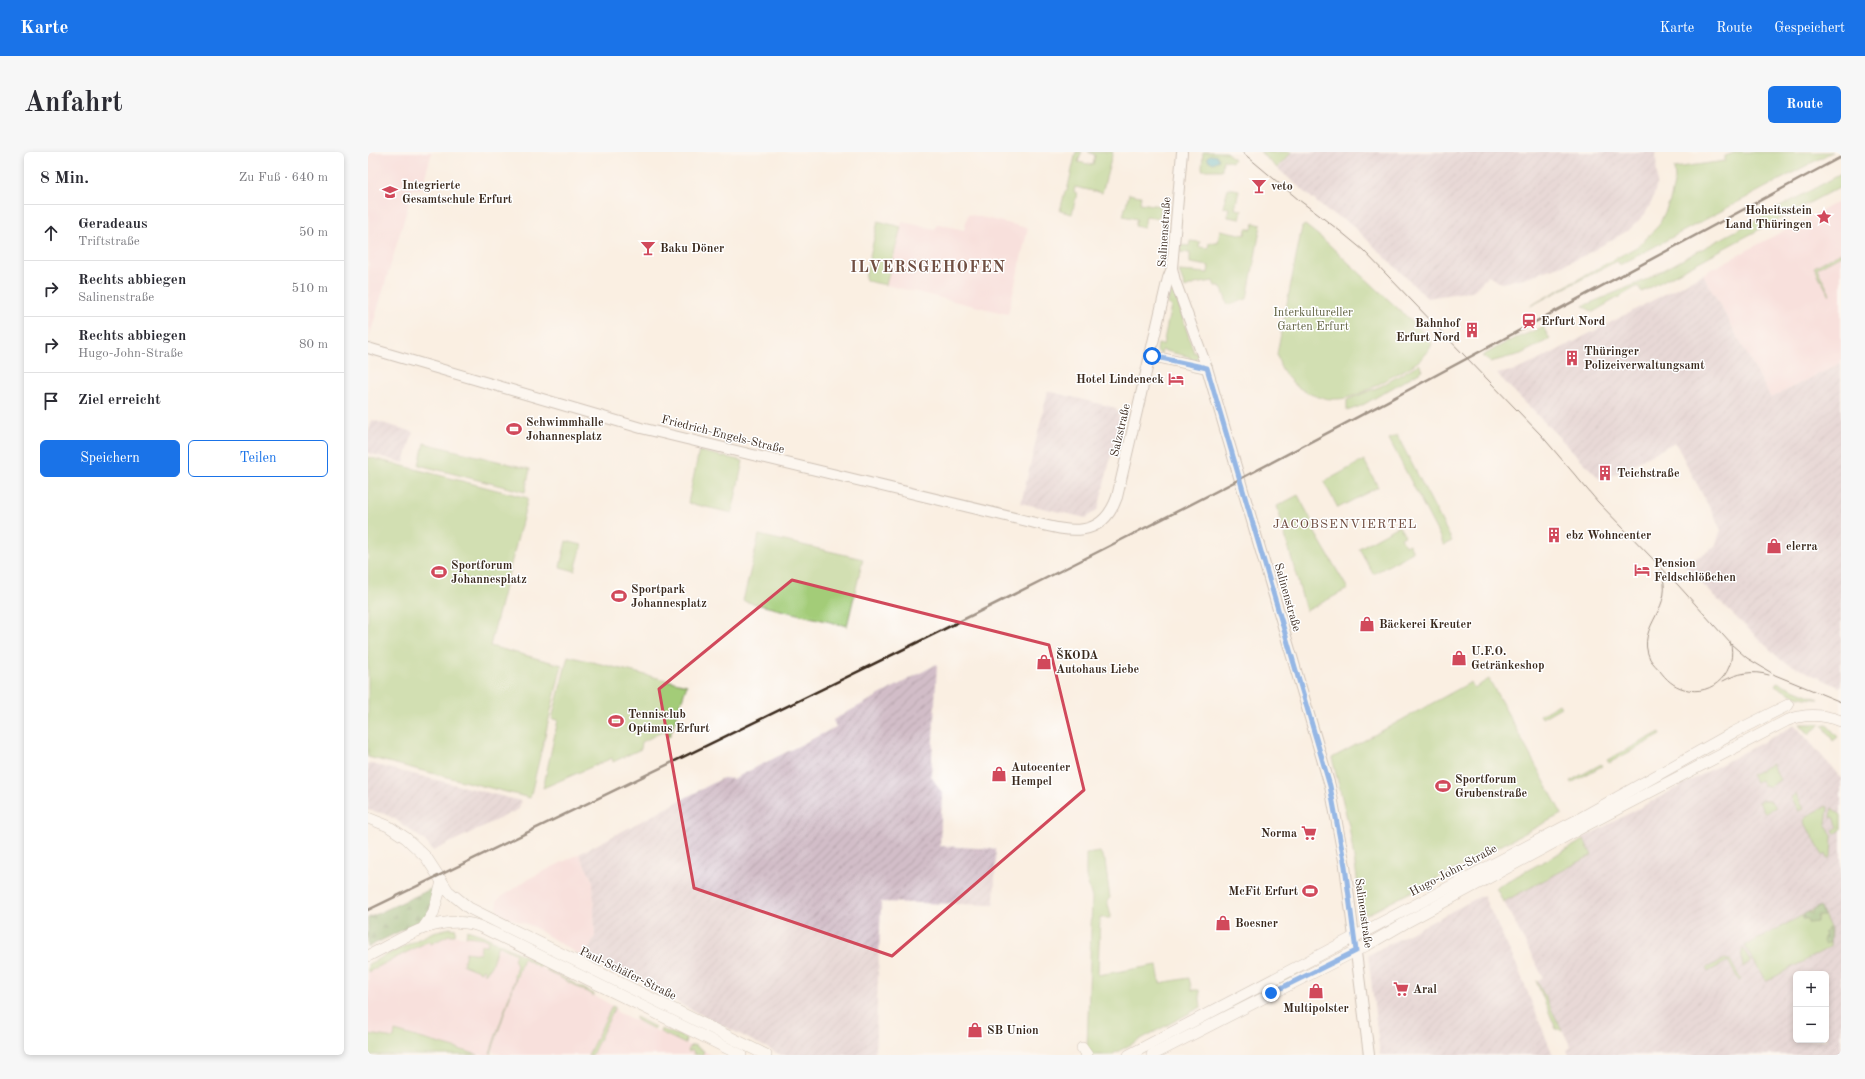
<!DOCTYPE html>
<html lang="de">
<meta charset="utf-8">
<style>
body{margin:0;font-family:"Old Standard TT",serif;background:#f7f7f7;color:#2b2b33}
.controls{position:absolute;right:12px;bottom:12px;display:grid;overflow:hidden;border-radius:6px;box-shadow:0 2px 6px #0003}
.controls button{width:36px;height:36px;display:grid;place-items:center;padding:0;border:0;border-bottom:1px solid #e1e1e2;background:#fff;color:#2b2b33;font:20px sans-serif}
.stop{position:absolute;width:12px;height:12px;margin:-9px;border:3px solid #1a73e8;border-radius:50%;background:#fff}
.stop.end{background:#1a73e8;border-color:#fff;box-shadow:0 1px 4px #0008}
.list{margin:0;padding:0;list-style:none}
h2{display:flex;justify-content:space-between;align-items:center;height:52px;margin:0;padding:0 16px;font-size:17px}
h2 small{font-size:13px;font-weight:400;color:#7c7c81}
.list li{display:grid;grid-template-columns:26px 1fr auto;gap:12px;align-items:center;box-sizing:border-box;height:56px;padding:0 16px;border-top:1px solid #e1e1e2}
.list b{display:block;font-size:15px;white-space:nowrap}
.list p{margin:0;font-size:13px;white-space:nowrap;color:#7c7c81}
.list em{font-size:13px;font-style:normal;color:#7c7c81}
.actions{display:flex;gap:8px;padding:12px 16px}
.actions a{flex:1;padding:9px 0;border:1px solid #1a73e8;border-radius:6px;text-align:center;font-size:14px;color:#1a73e8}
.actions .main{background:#1a73e8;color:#fff}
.icon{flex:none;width:22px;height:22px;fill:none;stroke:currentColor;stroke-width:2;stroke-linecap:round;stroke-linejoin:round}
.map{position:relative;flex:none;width:1473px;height:903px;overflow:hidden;border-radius:6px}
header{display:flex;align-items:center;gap:24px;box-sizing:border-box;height:56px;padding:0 20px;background:#1a73e8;color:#fff}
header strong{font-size:19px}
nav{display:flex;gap:22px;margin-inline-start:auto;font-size:14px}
.intro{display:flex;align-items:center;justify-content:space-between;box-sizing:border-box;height:96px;padding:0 24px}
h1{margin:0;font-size:28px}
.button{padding:10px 18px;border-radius:6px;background:#1a73e8;color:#fff;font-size:14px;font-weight:700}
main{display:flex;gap:24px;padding:0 24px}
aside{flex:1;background:#fff;border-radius:6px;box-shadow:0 2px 6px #0003}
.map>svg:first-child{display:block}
</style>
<header>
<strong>Karte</strong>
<nav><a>Karte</a><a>Route</a><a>Gespeichert</a></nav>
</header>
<div class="intro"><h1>Anfahrt</h1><a class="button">Route</a></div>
<main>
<aside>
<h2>8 Min.<small>Zu Fuß · 640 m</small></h2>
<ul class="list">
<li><svg class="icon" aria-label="ahead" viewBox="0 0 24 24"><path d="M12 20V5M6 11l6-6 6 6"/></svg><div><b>Geradeaus</b><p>Triftstraße</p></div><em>50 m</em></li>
<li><svg class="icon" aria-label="right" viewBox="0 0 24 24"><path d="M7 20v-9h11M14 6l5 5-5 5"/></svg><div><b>Rechts abbiegen</b><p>Salinenstraße</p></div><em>510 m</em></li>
<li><svg class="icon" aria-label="right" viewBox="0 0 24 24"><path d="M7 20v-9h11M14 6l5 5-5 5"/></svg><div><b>Rechts abbiegen</b><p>Hugo-John-Straße</p></div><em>80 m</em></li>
<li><svg class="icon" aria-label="arrive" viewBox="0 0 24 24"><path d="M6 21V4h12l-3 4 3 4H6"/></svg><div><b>Ziel erreicht</b></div></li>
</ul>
<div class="actions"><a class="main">Speichern</a><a>Teilen</a></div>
</aside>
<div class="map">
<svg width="1473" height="903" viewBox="0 0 1473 903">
<defs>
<pattern id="industrial-furrows" width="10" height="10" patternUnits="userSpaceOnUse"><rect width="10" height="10" fill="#d2bdc8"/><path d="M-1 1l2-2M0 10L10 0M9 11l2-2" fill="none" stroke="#ac9aa2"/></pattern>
<pattern id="forest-firs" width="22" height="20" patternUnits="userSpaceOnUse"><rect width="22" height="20" fill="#82b068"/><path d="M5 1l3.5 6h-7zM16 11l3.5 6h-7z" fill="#6c8f55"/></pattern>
</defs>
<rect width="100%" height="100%" fill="#fff"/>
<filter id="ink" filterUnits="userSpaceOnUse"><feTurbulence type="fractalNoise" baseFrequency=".025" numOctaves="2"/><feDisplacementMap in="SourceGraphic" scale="8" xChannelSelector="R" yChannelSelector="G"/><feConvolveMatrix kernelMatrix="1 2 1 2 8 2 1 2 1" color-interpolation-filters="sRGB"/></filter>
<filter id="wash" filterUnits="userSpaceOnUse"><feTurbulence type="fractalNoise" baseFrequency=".012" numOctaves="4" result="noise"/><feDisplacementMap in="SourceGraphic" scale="16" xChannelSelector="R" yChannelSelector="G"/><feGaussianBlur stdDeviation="0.9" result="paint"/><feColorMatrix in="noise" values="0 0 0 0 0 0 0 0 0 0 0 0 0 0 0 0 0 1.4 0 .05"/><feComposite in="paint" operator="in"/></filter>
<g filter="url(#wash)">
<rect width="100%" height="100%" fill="#faefe2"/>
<!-- built -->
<g fill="#f7cfd5">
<polygon points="0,0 64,0 53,38 45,37 1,186"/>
<polygon points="1473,48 1473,211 1403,246 1335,122"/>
<polygon points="600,62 660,76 640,162 518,133 534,70 567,77 569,72 596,78"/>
<polygon points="211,702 225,729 227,784 216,806 164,774 129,762 129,748 160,727"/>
<polygon points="81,783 115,786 203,831 247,855 249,860 322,894 326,893 343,903 134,903 124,899 123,903 110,903 28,879 26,886 0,882 0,820 61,789 63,792"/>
</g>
<!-- industrial -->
<g fill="url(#industrial-furrows)" fill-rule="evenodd">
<polygon points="924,0 1288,0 1289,32 1284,49 1277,62 1261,78 1217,103 1197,112 1156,126 1133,131 1120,124 1105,139 1059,146 983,72 959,59 909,16"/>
<polygon points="1335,122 1403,246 1473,211 1473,534 1471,535 1413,508 1352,450 1316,413 1347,395 1353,378 1307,290 1234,329 1129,222 1148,218 1167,210"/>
<polygon points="680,239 748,256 752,268 730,357 718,366 653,351"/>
<polygon points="4,268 45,280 36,311 0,301 0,282"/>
<polygon points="569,512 563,624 574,641 572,694 628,697 626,753 513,750 507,903 413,903 314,853 274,828 216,806 227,784 225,729 211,702 355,626 365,627 468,575 465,568"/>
<path d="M1427,573L1473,626V903H1201L1199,898L1203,895L1169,829L1175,825L1128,735L1216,688L1215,686ZM1428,822H1458V888H1428Z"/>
<polygon points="0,611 153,649 151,657 65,699 57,689 27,667 17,662 0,658"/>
<polygon points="1115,743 1149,814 1185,903 1012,903 1000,803"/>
</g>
<!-- green -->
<g fill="#a3cc78" stroke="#6f7b4b">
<polygon points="708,0 714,0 710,10 725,13 727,3 720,0 745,0 734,41 707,35 706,40 709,41 704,62 692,59 697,39 699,39"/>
<polygon points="835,0 858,0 866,7 864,10 855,8 854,18 834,18"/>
<polygon points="892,0 924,0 909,16"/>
<polygon points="1369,0 1464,0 1252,113 1249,109 1162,154 1272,93 1291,73 1302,49 1307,27 1306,16 1357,9 1357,4"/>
<polygon points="1473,22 1473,34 1274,140 1270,134 1225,160 1215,154 1275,129"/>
<polygon points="860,36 871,38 867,57 874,58 872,67 860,65 861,56 855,55"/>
<polygon points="761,42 773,44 772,51 793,54 792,63 789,66 778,64 776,76 767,74 769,67 755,64"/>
<polygon points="510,69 533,75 518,133 499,129 497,126"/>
<polygon points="886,71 893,73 879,147 860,153 854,137 853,137 852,134 847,134 845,129 827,132 817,136 811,119 840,121 841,114 822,111 822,101 812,100 813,93 821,94 822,89 832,90 831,95 840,96 841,91 850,91 852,78 877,83 878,77 884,77"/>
<path d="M937,73L955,87L1050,175L1064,192C1057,209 1041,215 1025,224C1011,232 995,242 978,246C948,252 914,233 909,202L934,75Z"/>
<polygon points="1473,100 1473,103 1449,116 1462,142 1461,143 1446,115"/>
<polygon points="805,136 826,201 828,200 830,203 827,209 821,209 822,205 794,198 793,202 789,199 790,192 795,193 803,154 799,152 803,137"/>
<polygon points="1175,175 1182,187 1153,202 1122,210 1114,204 1139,190"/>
<polygon points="1051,212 1055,218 993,254 979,259 979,248 1013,234"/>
<polygon points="1029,283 1084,389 1076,393 1021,287"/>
<polygon points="56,291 162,317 157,340 51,313"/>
<polygon points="331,299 375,309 364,361 320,351"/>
<polygon points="0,305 160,346 122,494 194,513 162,646 0,605"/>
<polygon points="996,308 1010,335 970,356 956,330"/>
<polygon points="930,343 948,377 946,379 980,437 938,459 909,354"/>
<polygon points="1031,374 1037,384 1033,386 1037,394 1041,392 1045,400 1005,422 991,396"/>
<polygon points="391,383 495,407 479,474 375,449"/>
<polygon points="198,389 214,393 207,419 192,415"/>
<polygon points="200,504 319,533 302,583 299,585 296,579 274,590 273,597 245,610 244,606 175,636 190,568 184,567"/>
<polygon points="1121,527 1194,662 998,763 993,752 981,674 964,606 1103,530 1106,536"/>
<path d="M1409,530L1450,547C1432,547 1421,542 1407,533Z"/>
<polygon points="1191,552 1193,555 1174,566 1172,563"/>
<polygon points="1432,572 1453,572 1441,582"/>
<polygon points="1455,573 1459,573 1470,585 1465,589"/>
<polygon points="1292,580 1293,583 1241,611 1239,608"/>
<polygon points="1233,612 1234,614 1203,631 1202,629"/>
<polygon points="1404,612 1412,628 1400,635 1396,634 1393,628 1388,631 1383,623"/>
<polygon points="1428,642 1436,657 1431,659 1423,645"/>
<polygon points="1394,648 1402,649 1408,655 1397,661 1391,650"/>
<polygon points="1459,654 1460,655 1458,672 1464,684 1463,705 1460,707 1458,702 1455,704 1436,669 1439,664"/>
<polygon points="1464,656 1473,663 1473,678 1467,682 1465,678 1470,675 1466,665 1463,666"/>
<polygon points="1216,688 1224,703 1135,750 1128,735"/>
<polygon points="732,700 737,709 742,746 739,749 742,759 742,766 732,766 730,823 789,813 792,831 821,826 824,838 831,838 833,855 743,903 721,903 719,896 724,746 718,725 718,702"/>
<polygon points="1450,755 1453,756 1463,778 1462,795 1399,829 1397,828 1377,794"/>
<polygon points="100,761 221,821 221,822 100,766"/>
<polygon points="82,776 88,777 87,783 81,783 63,792 61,789 0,820 0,812 65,780"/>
<polygon points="99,778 114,783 173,812 172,815 155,806 123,901 122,901 147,827 146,823 149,813 146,807 148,802 130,793 123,814 118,821 116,821 117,818 114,817 113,820 95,813 98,800 112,802 113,793 119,793 120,789 115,786 98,784"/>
<polygon points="1375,796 1383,810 1375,815 1373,804"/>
<polygon points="958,805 959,807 803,889 802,887"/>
<polygon points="1357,807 1362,808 1373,828 1371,829 1360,809 1340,820 1338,816"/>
<polygon points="179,817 226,842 226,844 178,818"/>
<polygon points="1168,829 1169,829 1194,878 1188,877"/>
<polygon points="244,854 247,855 224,903 220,903"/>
<polygon points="268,865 287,875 286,877 268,868"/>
<polygon points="293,877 318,886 317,892 292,880"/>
<polygon points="27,879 101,900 110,903 0,903 0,882 26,886"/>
<polygon points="326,893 336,899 334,903 325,902 326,900 323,898 322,900 320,899 322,894"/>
</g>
<!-- forest -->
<g fill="url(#forest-firs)" stroke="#5e6d43">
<polygon points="65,736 63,756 57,767 0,795 0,766"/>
<polygon points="1450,755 1453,756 1456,764 1449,764 1449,770 1440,771 1439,767 1434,767 1436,762 1440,760 1444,762 1445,758"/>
<polygon points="1462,776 1462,790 1457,792 1455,789 1457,783 1455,781 1459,779 1458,777"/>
</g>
<!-- water -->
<polygon fill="#47b4c3" stroke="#416f70" points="842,3 849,4 851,8 845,11 840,8 839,5"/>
</g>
<g filter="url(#ink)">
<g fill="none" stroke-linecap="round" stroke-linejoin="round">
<defs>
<g id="tertiary">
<polyline points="814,0 804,116 807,129 839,216 962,634 977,714 1001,903"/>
<path d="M0,196L273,276L659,369C696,378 733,391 749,345L800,126L804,116"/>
<polyline points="784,204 839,216"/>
</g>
<g id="secondary">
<polyline points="0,666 20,674 38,686 58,705 80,739 101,756 398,903"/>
<polyline points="56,775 65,762 74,730"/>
<path d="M0,804C32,788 66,763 104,772C113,774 123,780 132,784L373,903"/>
<polyline points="714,896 719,903"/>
<polyline points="761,903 1211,667 1366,580 1420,553"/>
<path d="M784,903L1001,792L1037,771L1215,675L1418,569C1437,561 1454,562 1473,569"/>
</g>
</defs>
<!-- tertiary casing -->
<use href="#tertiary" stroke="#9a8c80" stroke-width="12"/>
<!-- secondary casing -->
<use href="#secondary" stroke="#9a8c80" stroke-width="12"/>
<!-- tertiary -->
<use href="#tertiary" stroke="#fff" stroke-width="10"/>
<!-- secondary -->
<use href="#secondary" stroke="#fff" stroke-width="11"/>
<!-- tram -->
<g stroke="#3b2a1e" stroke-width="1">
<polyline points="874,0 931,48 972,79 995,98 1173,283 1230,350 1310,433 1363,492 1379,506 1407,523 1473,550"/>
<path d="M1292,418C1310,456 1266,473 1282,507C1285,512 1289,515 1292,519C1298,527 1305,534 1316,537C1345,546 1371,518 1362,489"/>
<path d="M1355,529C1370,521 1384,518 1401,523"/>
</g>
<!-- rail -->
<path stroke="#3b2a1e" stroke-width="2.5" d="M0,758C254,634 509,513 761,384C1001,262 1236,132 1473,5"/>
</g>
</g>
<g fill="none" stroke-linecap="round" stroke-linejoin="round" filter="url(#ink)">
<!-- route -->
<polyline stroke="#1a73e8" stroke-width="5" points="784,204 839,216 962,634 977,714 988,799 903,841"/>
</g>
<!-- marked area -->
<path d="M0 0H1473V903H0ZM424,428L681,493L716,638L524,804L326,736L291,537Z" fill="#faefe2" fill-opacity=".55" fill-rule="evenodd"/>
<path fill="none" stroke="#d1495b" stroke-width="3" stroke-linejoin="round" d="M424,428L681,493L716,638L524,804L326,736L291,537Z"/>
<!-- icons -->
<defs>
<symbol id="bar-bare" viewBox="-9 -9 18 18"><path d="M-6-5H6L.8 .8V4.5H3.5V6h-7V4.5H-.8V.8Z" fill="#d1495b" stroke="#fff" stroke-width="2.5" paint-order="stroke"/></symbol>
<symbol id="school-bare" viewBox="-9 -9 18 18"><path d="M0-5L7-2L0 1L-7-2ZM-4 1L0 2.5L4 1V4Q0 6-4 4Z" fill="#d1495b" stroke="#fff" stroke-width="2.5" paint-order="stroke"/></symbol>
<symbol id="sight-bare" viewBox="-9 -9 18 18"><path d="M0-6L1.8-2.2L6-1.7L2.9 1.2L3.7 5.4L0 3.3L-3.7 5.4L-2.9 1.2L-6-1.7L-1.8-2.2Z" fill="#d1495b" stroke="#fff" stroke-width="2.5" paint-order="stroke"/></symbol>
<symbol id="station-bare" viewBox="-9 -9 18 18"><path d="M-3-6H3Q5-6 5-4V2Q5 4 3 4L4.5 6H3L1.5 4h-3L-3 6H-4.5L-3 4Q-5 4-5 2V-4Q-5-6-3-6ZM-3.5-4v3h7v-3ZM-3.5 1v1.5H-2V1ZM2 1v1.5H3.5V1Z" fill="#d1495b" stroke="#fff" stroke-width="2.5" paint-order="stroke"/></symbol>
<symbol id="building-bare" viewBox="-9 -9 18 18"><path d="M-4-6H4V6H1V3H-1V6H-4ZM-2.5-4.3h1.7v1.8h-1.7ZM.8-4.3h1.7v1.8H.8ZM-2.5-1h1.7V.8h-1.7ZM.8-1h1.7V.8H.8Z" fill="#d1495b" stroke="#fff" stroke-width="2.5" paint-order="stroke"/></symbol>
<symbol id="hotel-bare" viewBox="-9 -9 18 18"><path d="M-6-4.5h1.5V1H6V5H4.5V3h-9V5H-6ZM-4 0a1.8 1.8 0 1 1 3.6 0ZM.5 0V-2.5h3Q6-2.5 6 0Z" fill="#d1495b" stroke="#fff" stroke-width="2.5" paint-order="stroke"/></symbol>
<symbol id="stadium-bare" viewBox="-9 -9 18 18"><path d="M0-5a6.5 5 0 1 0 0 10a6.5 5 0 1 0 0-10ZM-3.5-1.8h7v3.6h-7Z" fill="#d1495b" stroke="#fff" stroke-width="2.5" paint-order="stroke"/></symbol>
<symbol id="shop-bare" viewBox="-9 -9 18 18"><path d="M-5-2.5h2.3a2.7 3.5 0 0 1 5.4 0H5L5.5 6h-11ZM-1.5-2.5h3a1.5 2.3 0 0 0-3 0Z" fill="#d1495b" stroke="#fff" stroke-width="2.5" paint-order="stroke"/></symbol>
<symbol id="supermarket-bare" viewBox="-9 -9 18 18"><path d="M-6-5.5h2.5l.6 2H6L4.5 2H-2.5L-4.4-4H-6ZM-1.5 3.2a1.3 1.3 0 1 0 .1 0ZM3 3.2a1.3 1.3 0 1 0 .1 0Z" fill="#d1495b" stroke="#fff" stroke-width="2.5" paint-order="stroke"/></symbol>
</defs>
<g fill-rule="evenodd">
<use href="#bar-bare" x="880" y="23" width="22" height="22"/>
<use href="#school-bare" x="11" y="29" width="22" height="22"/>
<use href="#sight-bare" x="1445" y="54" width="22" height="22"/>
<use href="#bar-bare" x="269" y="85" width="22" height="22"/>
<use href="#station-bare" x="1150" y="158" width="22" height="22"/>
<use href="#building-bare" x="1093" y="167" width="22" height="22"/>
<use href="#building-bare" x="1193" y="195" width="22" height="22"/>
<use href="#hotel-bare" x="797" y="216" width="22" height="22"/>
<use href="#stadium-bare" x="135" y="266" width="22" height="22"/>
<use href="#building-bare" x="1226" y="310" width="22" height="22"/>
<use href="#building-bare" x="1175" y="372" width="22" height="22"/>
<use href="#shop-bare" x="1395" y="383" width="22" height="22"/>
<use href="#hotel-bare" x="1263" y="407" width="22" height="22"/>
<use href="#stadium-bare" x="60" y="409" width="22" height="22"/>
<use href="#stadium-bare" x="240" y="433" width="22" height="22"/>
<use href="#shop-bare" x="988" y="461" width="22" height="22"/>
<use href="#shop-bare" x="1080" y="495" width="22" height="22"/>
<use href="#shop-bare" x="665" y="499" width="22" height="22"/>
<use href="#stadium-bare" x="237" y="558" width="22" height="22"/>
<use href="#shop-bare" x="620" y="611" width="22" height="22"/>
<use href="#stadium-bare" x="1064" y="623" width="22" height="22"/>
<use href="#supermarket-bare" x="930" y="670" width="22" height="22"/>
<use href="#stadium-bare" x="931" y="728" width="22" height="22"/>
<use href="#shop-bare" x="844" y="760" width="22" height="22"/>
<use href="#supermarket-bare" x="1022" y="826" width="22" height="22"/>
<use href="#shop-bare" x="937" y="828" width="22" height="22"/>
<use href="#shop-bare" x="596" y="867" width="22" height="22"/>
</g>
<g text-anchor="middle" stroke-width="3" stroke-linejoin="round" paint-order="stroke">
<!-- poi labels -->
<g font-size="12" font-weight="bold" fill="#3b2a1e" stroke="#fff" text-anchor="start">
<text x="34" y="37">Integrierte<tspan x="34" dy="14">Gesamtschule Erfurt</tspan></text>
<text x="903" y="38">veto</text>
<text x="1444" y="62" text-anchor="end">Hoheitsstein<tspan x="1444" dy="14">Land Thüringen</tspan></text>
<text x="292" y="100">Baku Döner</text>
<text x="1173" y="173">Erfurt Nord</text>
<text x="1092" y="175" text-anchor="end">Bahnhof<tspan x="1092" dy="14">Erfurt Nord</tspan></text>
<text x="1216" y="203">Thüringer<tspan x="1216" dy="14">Polizeiverwaltungsamt</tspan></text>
<text x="796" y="231" text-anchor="end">Hotel Lindeneck</text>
<text x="158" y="274">Schwimmhalle<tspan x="158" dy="14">Johannesplatz</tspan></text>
<text x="1249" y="325">Teichstraße</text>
<text x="1198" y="387">ebz Wohncenter</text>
<text x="1418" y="398">elerra</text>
<text x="1286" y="415">Pension<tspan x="1286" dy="14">Feldschlößchen</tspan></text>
<text x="83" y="417">Sportforum<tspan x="83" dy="14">Johannesplatz</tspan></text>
<text x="263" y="441">Sportpark<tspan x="263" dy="14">Johannesplatz</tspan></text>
<text x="1011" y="476">Bäckerei Kreuter</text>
<text x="1103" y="503">U.F.O.<tspan x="1103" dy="14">Getränkeshop</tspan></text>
<text x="688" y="507">ŠKODA<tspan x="688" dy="14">Autohaus Liebe</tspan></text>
<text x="260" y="566">Tennisclub<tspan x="260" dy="14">Optimus Erfurt</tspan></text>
<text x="643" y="619">Autocenter<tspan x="643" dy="14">Hempel</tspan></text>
<text x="1087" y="631">Sportforum<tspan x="1087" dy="14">Grubenstraße</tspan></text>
<text x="929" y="685" text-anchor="end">Norma</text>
<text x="930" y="743" text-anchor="end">McFit Erfurt</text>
<text x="867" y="775">Boesner</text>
<text x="1045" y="841">Aral</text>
<text x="948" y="860" text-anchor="middle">Multipolster</text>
<text x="619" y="882">SB Union</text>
</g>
<!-- street labels -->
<g font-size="12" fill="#3b2a1e" stroke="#fff">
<text transform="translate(796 80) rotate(-86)" y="4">Salinenstraße</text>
<text transform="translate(752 278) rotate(-77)" y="4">Salzstraße</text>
<text transform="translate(355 282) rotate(14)" y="4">Friedrich-Engels-Straße</text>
<text transform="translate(920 445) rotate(74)" y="4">Salinenstraße</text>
<text transform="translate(1085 718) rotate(-28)" y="4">Hugo-John-Straße</text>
<text transform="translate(996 761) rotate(82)" y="4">Salinenstraße</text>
<text transform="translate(260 821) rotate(26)" y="4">Paul-Schäfer-Straße</text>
</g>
<!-- park labels -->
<g font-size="12" fill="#5a5b39" stroke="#fff">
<text x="945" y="164">Interkultureller<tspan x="945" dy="14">Garten Erfurt</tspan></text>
</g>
<!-- neighbourhood labels -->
<g font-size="13" letter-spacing="1" fill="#714f42" stroke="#fff">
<text x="977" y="376">JACOBSENVIERTEL</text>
</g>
<!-- district labels -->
<g font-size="16" font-weight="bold" letter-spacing="1" fill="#714f42" stroke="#fff">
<text x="560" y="120">ILVERSGEHOFEN</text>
</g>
</g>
</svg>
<div class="controls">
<button>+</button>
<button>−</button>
</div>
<div class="stop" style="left:784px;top:204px"></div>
<div class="stop end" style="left:903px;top:841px"></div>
</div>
</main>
